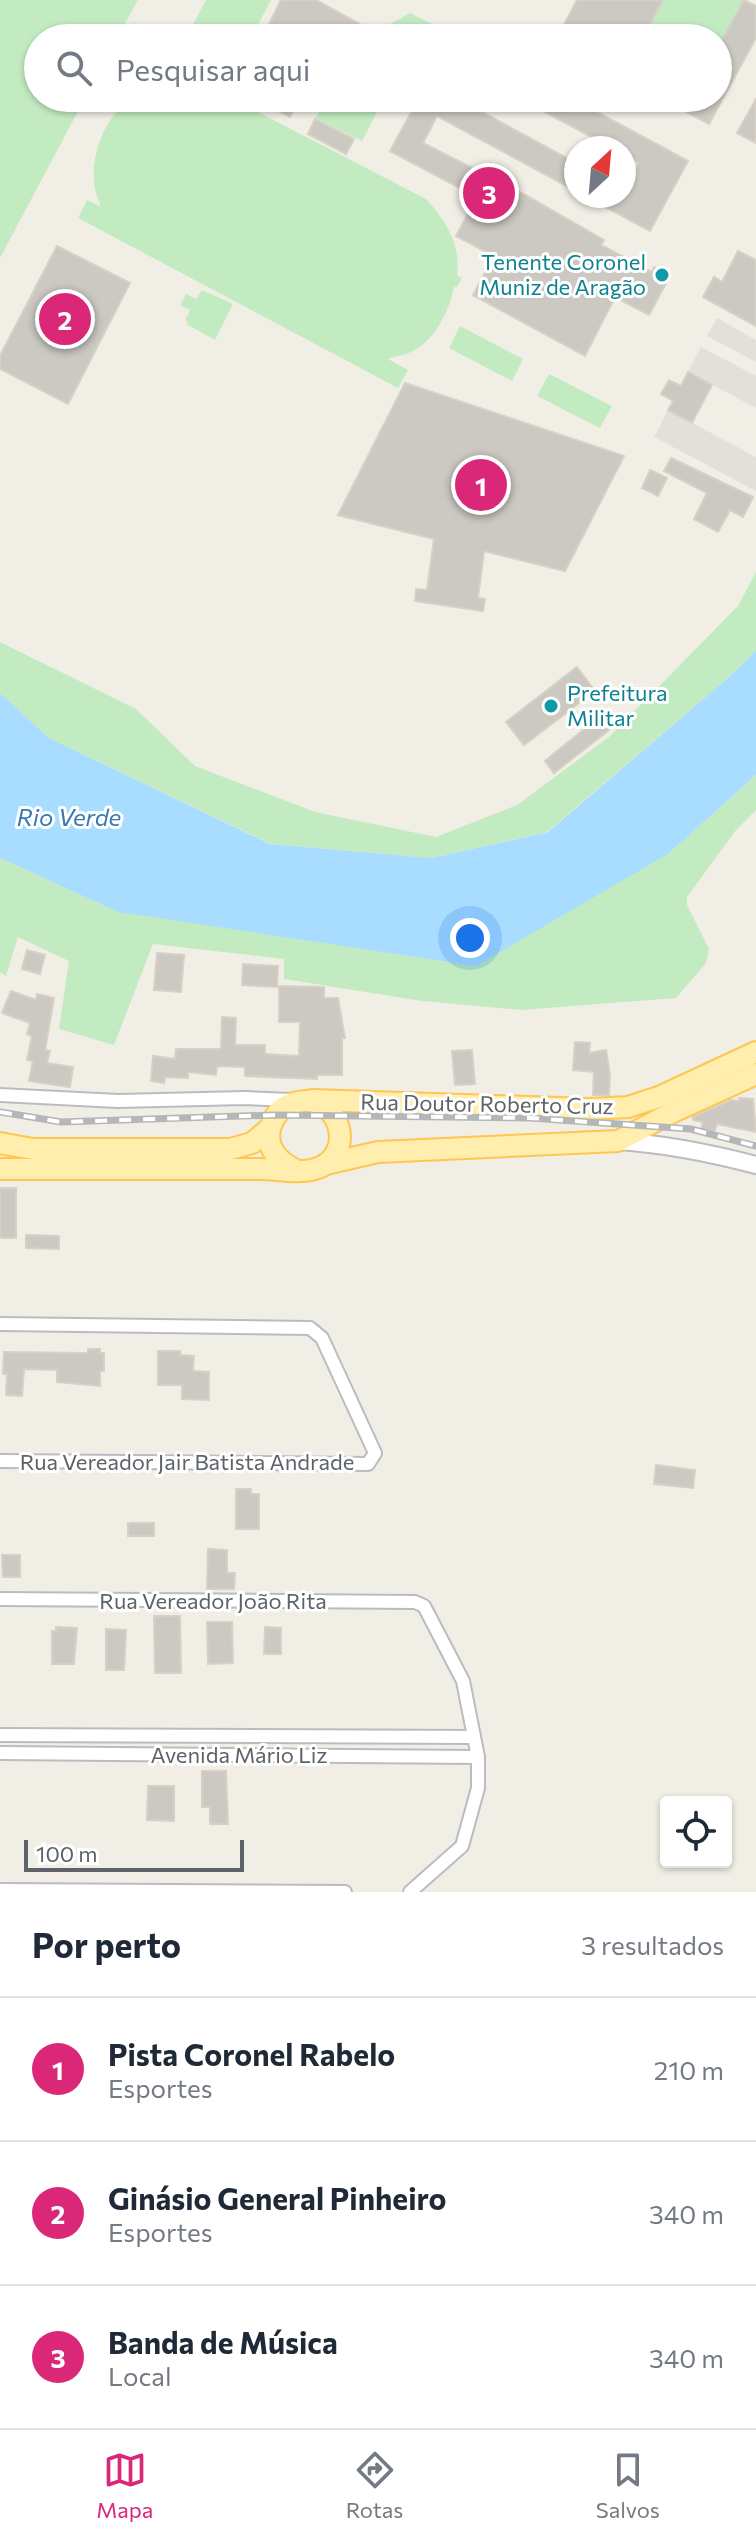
<!DOCTYPE html>
<html lang="pt">
<meta charset="utf-8">
<style>
body{margin:0;font-family:Commissioner,sans-serif;background:#f6f6f7;color:#1f2937}
.controls{position:absolute;right:24px;bottom:24px;display:grid;overflow:hidden;border-radius:8px;box-shadow:0 2px 6px #0004}
.controls button{width:72px;height:72px;display:grid;place-items:center;padding:0;border:0;border-bottom:2px solid #e0e1e3;background:#fff;color:#1f2937;font:40px sans-serif}
.compass{position:absolute;left:564px;top:136px;width:72px;height:72px;border-radius:50%;background:#fff;box-shadow:0 2px 6px #0004;rotate:26deg}
.scale{position:absolute;left:24px;bottom:20px;width:220px;box-sizing:border-box;padding-left:8px;border:4px solid #5d6368;border-top:0;font-size:22px;line-height:28px;white-space:nowrap;color:#5d6368;-webkit-text-stroke:6px #fff;paint-order:stroke}
.you{position:absolute;left:470px;top:938px;width:28px;height:28px;margin:-20px;border:6px solid #fff;border-radius:50%;background:#1a73e8;box-shadow:0 0 0 12px #1a73e833}
.badge{display:grid;place-items:center;width:52px;height:52px;border-radius:50%;background:#db2777;color:#fff;font-size:26px;font-weight:700}
.pin{position:absolute;translate:-50% -50%;border:4px solid #fff;box-shadow:0 2px 8px #0006}
.list{margin:0;padding:0;list-style:none}
h2{display:flex;justify-content:space-between;align-items:center;height:104px;margin:0;padding:0 32px;font-size:34px}
h2 small{font-size:26px;font-weight:400;color:#747a83}
.list li{display:grid;grid-template-columns:52px 1fr auto;gap:24px;align-items:center;box-sizing:border-box;height:144px;padding:0 32px;border-top:2px solid #e0e1e3}
.list b{display:block;font-size:30px;white-space:nowrap}
.list p{margin:0;font-size:26px;white-space:nowrap;color:#747a83}
.list em{font-size:26px;font-style:normal;color:#747a83}
.icon{flex:none;width:44px;height:44px;fill:none;stroke:currentColor;stroke-width:2;stroke-linecap:round;stroke-linejoin:round}
.map{position:relative;flex:none;width:756px;height:1892px;overflow:hidden}
.search{position:absolute;background:#fff;box-shadow:0 2px 6px #0004;left:24px;right:24px;top:24px;height:88px;display:flex;align-items:center;gap:20px;box-sizing:border-box;padding:0 28px;border-radius:44px;color:#747a83;font-size:30px}
.sheet{height:536px;background:#fff}
nav{display:flex;justify-content:space-around;align-items:center;box-sizing:border-box;height:112px;border-top:2px solid #e0e1e3;background:#fff;font-size:22px;color:#747a83}
nav a{display:grid;justify-items:center;gap:4px}
nav .on{color:#db2777}
.map>svg:first-child{display:block}
</style>
<div class="map">
<svg width="756" height="1892" viewBox="0 0 756 1892">
<rect width="100%" height="100%" fill="#f1eee6"/>
<!-- industrial -->
<g fill="#e2e0da">
<polygon points="717,318 756,340 756,362 707,336"/>
<polygon points="701,347 756,376 756,408 688,372"/>
<polygon points="668,410 756,457 756,491 654,437"/>
</g>
<!-- green -->
<g fill="#c3ebc1">
<polygon points="0,0 138,0 117,38 38,38 38,98 85,98 0,258"/>
<polygon points="206,0 271,0 251,38 186,38"/>
<polygon points="663,0 743,0 718,46 718,38 643,38"/>
<polygon points="410,13 453,34 451,38 356,38 363,26 383,28"/>
<path d="M132,98H231L426,199C446,221 461,244 457,275L462,278L457,287H454C449,311 436,339 413,351C406,355 395,356 388,359L408,370L398,388L78,218L87,200L101,207C99,201 96,195 95,189C89,157 105,115 132,98Z"/>
<polygon points="326,98 384,98 362,141 316,118"/>
<polygon points="202,290 233,304 215,340 188,325 186,319 190,310 180,305 186,294 196,299"/>
<polygon points="460,326 523,359 512,381 449,348"/>
<polygon points="549,374 612,406 600,428 537,396"/>
<polygon points="756,572 756,651 729,677 547,832 431,858 271,844 49,738 0,693 0,642 136,709 195,766 315,812 436,837 517,805 609,737 738,606"/>
<polygon points="756,775 756,810 736,830 687,897 687,905 709,949 706,963 676,998 521,1010 422,1001 284,979 284,959 153,944 114,1045 59,1029 69,961 18,937 6,976 0,972 0,858 118,912 668,854"/>
</g>
<!-- water -->
<polygon fill="#a8ddff" points="756,651 756,775 668,854 476,966 118,912 0,858 0,693 49,738 270,844 431,858 548,832 729,677"/>
<!-- building -->
<g fill="#ccc9c3" stroke="#d7d0c4" stroke-width="2">
<polygon points="281,0 316,0 363,26 356,38 262,38"/>
<polygon points="577,0 663,0 643,38 557,38"/>
<polygon points="744,0 756,6 756,38 709,124 660,98 718,98 718,47"/>
<polygon points="254,98 300,98 290,117"/>
<polygon points="419,98 456,98 576,163 576,191 437,116 423,143 527,196 604,240 601,245 652,272 654,267 670,276 649,315 615,297 585,356 473,295 494,256 456,236 477,197 390,151"/>
<polygon points="519,98 571,98 688,161 650,231 585,196 624,196 624,189 639,163 624,155 624,148 612,148"/>
<polygon points="756,99 756,143 737,133"/>
<polygon points="315,119 354,139 346,154 308,134"/>
<polygon points="57,246 130,283 68,404 0,369 0,356"/>
<polygon points="738,251 756,260 756,326 703,297 714,277 722,282"/>
<polygon points="688,372 712,385 692,423 668,410 673,401 661,394 669,380 681,386"/>
<polygon points="405,383 624,456 565,571 484,551 478,598 485,599 483,611 415,601 416,589 427,590 434,539 338,515"/>
<polygon points="671,458 753,497 743,517 730,510 718,532 694,519 707,493 664,471"/>
<polygon points="650,470 667,478 658,496 642,488"/>
<polygon points="577,667 595,691 524,745 506,722"/>
<polygon points="599,717 609,730 554,773 545,761"/>
<polygon points="27,950 45,955 40,974 22,969"/>
<polygon points="157,953 184,955 181,992 154,990"/>
<polygon points="243,964 278,966 277,987 242,985"/>
<polygon points="279,986 324,987 324,998 338,998 345,1038 342,1038 342,1075 317,1075 317,1079 245,1076 245,1067 217,1066 216,1075 188,1072 188,1078 165,1077 164,1083 151,1081 153,1056 175,1059 176,1049 221,1049 222,1017 236,1018 235,1045 265,1045 265,1054 299,1056 300,1022 279,1022"/>
<polygon points="11,991 36,1000 37,994 54,998 45,1050 50,1051 47,1063 73,1067 70,1087 29,1081 33,1061 27,1060 32,1036 27,1034 30,1023 2,1013"/>
<polygon points="575,1042 590,1043 589,1053 606,1050 610,1075 609,1095 593,1095 594,1072 573,1070"/>
<polygon points="472,1050 475,1084 455,1085 452,1051"/>
<polygon points="739,1098 753,1099 756,1132 717,1124 714,1133 701,1130 703,1122 693,1120 693,1117 731,1100 739,1101"/>
<rect x="0" y="1188" width="16" height="50"/>
<polygon points="26,1235 59,1236 59,1249 26,1248"/>
<polygon points="88,1349 100,1349 100,1353 104,1353 104,1371 100,1371 100,1386 57,1382 57,1370 24,1369 22,1396 6,1395 7,1374 3,1374 4,1352 88,1353"/>
<polygon points="158,1351 180,1351 180,1355 194,1356 193,1371 209,1372 209,1400 182,1399 182,1385 158,1385"/>
<polygon points="656,1465 695,1470 693,1488 654,1484"/>
<polygon points="236,1489 251,1489 251,1494 259,1494 259,1529 236,1529"/>
<rect x="128" y="1523" width="26" height="13"/>
<polygon points="208,1549 227,1550 227,1573 235,1573 234,1589 207,1589"/>
<polygon points="2,1555 20,1555 20,1577 3,1577"/>
<polygon points="154,1616 180,1616 181,1673 155,1673"/>
<polygon points="207,1622 232,1622 233,1663 208,1664"/>
<polygon points="56,1627 77,1628 74,1664 52,1664 52,1631 56,1631"/>
<polygon points="265,1627 281,1628 281,1654 264,1654"/>
<polygon points="106,1629 126,1630 124,1670 106,1670"/>
<polygon points="202,1771 226,1771 228,1824 210,1824 210,1807 202,1807"/>
<polygon points="148,1786 174,1786 174,1821 147,1820"/>
</g>
<g fill="none" stroke-linecap="round" stroke-linejoin="round">
<defs>
<g id="minor">
<polyline points="0,1095 118,1101 245,1098 291,1100"/>
<polyline points="0,1324 310,1328 322,1338 375,1453 368,1464 0,1461"/>
<polyline points="0,1599 415,1602 424,1606 463,1681 478,1757 478,1788 462,1846 410,1892"/>
<polyline points="0,1735 474,1737"/>
<polyline points="0,1753 478,1757"/>
<polyline points="0,1890 345,1892"/>
</g>
<path id="tertiary" d="M618,1141C666,1144 710,1153 756,1165"/>
<g id="primary">
<polyline points="312,1100 590,1109 628,1107 659,1097 756,1052"/>
<polyline points="0,1143 33,1149 230,1149 252,1143 270,1128"/>
<polyline points="326,1164 378,1152 618,1141 675,1111 756,1074"/>
<path d="M0,1169H259C276,1169 298,1174 315,1169C359,1156 340,1089 294,1103C283,1106 276,1113 272,1123C262,1146 279,1163 298,1171"/>
</g>
</defs>
<!-- minor casing -->
<use href="#minor" stroke="#b9bcc1" stroke-width="16"/>
<!-- tertiary casing -->
<use href="#tertiary" stroke="#b9bcc1" stroke-width="20"/>
<!-- primary casing -->
<use href="#primary" stroke="#ffc651" stroke-width="24"/>
<!-- minor -->
<use href="#minor" stroke="#fff" stroke-width="12"/>
<!-- tertiary -->
<use href="#tertiary" stroke="#fff" stroke-width="16"/>
<!-- primary -->
<use href="#primary" stroke="#ffeead" stroke-width="20"/>
<defs>
<polyline id="rail" points="0,1112 61,1122 275,1115 530,1118 691,1129 756,1146"/>
</defs>
<!-- rail casing -->
<use href="#rail" stroke="#b5b6b7" stroke-width="7"/>
<!-- rail -->
<use href="#rail" stroke="#fff" stroke-width="4" stroke-dasharray="12" stroke-linecap="butt"/>
</g>
<!-- markers -->
<g fill="#0f9aa8" stroke="#fff" stroke-width="3">
<circle cx="662" cy="275" r="8"/>
<circle cx="551" cy="706" r="8"/>
</g>
<g text-anchor="middle" stroke-width="6" stroke-linejoin="round" paint-order="stroke">
<!-- culture labels -->
<g font-size="22" fill="#0d838f" stroke="#fff" text-anchor="end">
<text x="646" y="270">Tenente Coronel<tspan x="646" dy="25">Muniz de Aragão</tspan></text>
<text x="567" y="701" text-anchor="start">Prefeitura<tspan x="567" dy="25">Militar</tspan></text>
</g>
<!-- street labels -->
<g font-size="22" fill="#5d6368" stroke="#fff">
<text transform="translate(487 1104) rotate(1)" y="8">Rua Doutor Roberto Cruz</text>
<text x="187" y="1470">Rua Vereador Jair Batista Andrade</text>
<text x="213" y="1609">Rua Vereador João Rita</text>
<text x="239" y="1763">Avenida Mário Liz</text>
</g>
<!-- water labels -->
<g font-size="24" font-style="italic" fill="#377ab3" stroke="#fff">
<text x="69" y="826">Rio Verde</text>
</g>
</g>
</svg>
<div class="controls">
<button><svg class="icon" aria-label="locate" viewBox="0 0 24 24"><circle cx="12" cy="12" r="6"/><path d="M12 2v4M12 18v4M2 12h4M18 12h4"/></svg></button>
</div>
<svg class="compass" viewBox="-18 -18 36 36"><path d="M0-13l5 13h-10z" fill="#e53935"/><path d="M0 13l5-13h-10z" fill="#747a83"/></svg>
<div class="scale">100 m</div>
<div class="you"></div>
<div class="pin badge" style="left:481px;top:485px">1</div>
<div class="pin badge" style="left:65px;top:319px">2</div>
<div class="pin badge" style="left:489px;top:193px">3</div>
<div class="search"><svg class="icon" aria-label="search" viewBox="0 0 24 24"><circle cx="10" cy="10" r="6"/><path d="M15 15l6 6"/></svg>Pesquisar aqui</div>
</div>
<section class="sheet">
<h2>Por perto<small>3 resultados</small></h2>
<ul class="list">
<li><span class="badge">1</span><div><b>Pista Coronel Rabelo</b><p>Esportes</p></div><em>210 m</em></li>
<li><span class="badge">2</span><div><b>Ginásio General Pinheiro</b><p>Esportes</p></div><em>340 m</em></li>
<li><span class="badge">3</span><div><b>Banda de Música</b><p>Local</p></div><em>340 m</em></li>
</ul>
</section>
<nav>
<a class="on"><svg class="icon" aria-label="map" viewBox="0 0 24 24"><path d="M3 6l6-2 6 2 6-2v14l-6 2-6-2-6 2zM9 4v14M15 6v14"/></svg>Mapa</a>
<a><svg class="icon" aria-label="directions" viewBox="0 0 24 24"><path d="M12 3l9 9-9 9-9-9zM9 14v-3h6M13 9l2 2-2 2"/></svg>Rotas</a>
<a><svg class="icon" aria-label="saved" viewBox="0 0 24 24"><path d="M7 4h10v16l-5-4-5 4z"/></svg>Salvos</a>
</nav>
